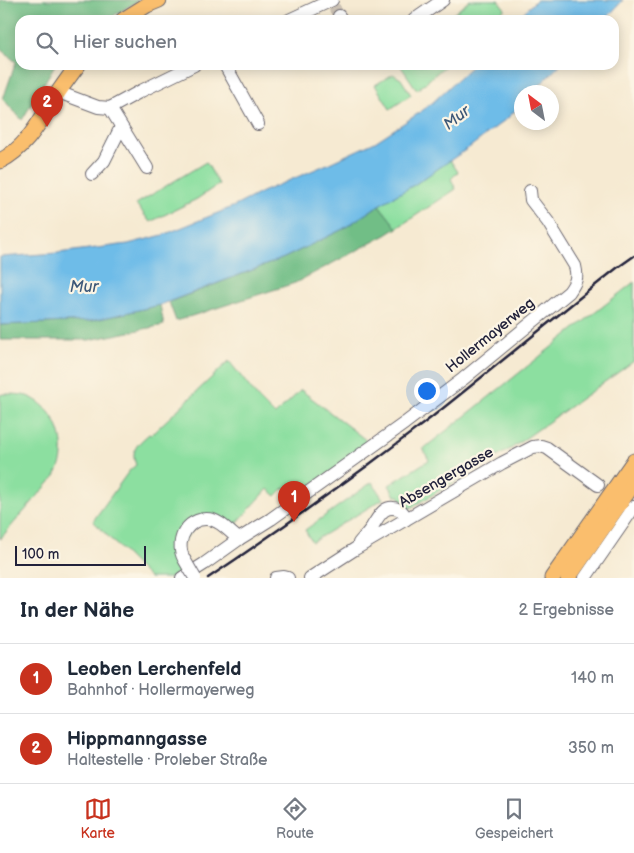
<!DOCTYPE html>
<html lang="de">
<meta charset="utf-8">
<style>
body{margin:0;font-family:"Balsamiq Sans",sans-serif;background:#f2f2f3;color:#1f2937}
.compass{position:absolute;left:514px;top:85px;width:45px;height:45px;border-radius:50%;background:#fff;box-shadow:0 2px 12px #0003;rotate:328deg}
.scale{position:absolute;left:15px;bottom:12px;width:131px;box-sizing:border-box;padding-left:5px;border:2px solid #22223b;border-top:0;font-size:14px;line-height:18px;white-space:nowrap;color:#22223b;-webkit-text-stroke:4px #fcf5e5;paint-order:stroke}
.you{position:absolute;left:426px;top:390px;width:18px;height:18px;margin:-12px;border:4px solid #fff;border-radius:50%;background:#1a73e8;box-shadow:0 0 0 8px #1a73e833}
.badge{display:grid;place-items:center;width:32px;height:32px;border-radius:50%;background:#c8321e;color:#fff;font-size:16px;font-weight:700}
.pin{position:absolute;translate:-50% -41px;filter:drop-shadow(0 1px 2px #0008)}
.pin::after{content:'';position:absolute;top:26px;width:18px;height:15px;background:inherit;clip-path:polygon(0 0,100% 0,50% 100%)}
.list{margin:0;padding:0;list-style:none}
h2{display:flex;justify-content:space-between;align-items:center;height:65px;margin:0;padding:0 20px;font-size:21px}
h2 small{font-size:16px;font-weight:400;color:#747a83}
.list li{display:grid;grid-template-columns:32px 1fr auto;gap:15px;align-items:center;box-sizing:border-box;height:70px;padding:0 20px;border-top:1px solid #e0e1e3}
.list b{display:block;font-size:19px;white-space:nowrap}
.list p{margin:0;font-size:16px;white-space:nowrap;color:#747a83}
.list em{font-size:16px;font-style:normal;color:#747a83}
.icon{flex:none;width:28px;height:28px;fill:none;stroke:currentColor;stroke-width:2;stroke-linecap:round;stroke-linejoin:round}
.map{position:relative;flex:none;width:634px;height:578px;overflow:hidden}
.search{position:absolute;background:#fff;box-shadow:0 2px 12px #0003;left:15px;right:15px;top:15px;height:55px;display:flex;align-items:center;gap:12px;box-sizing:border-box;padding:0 18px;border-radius:15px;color:#747a83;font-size:19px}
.sheet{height:205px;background:#fff}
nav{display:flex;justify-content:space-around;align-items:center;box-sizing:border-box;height:70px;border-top:1px solid #e0e1e3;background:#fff;font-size:14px;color:#747a83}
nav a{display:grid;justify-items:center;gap:2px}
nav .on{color:#c8321e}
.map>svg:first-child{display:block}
</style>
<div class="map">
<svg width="634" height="578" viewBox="0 0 634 578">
<rect width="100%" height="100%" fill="#fcf5e5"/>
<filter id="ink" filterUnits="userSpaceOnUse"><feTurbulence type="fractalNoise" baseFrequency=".02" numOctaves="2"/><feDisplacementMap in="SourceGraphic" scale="10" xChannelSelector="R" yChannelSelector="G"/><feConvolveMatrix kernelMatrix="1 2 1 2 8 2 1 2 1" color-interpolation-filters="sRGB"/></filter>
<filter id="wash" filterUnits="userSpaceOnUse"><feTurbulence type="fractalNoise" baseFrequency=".0096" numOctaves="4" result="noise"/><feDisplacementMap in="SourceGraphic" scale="20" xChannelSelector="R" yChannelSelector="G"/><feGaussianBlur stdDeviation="1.12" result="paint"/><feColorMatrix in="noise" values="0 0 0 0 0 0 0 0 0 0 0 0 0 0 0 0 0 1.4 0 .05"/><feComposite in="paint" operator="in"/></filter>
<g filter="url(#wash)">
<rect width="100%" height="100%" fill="#f6ead2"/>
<!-- green -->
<g fill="#8cdfa0" stroke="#57806e">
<polygon points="470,0 498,0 505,9 491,20 446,20"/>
<polygon points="400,65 446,65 417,90"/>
<polygon points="393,74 401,79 411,95 390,109 375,85"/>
<polygon points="450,160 458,172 451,179 456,189 397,228 379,205 414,185"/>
<polygon points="206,162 219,184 197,199 150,222 136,204"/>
<path d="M634,282V361L512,448L407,510L399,496H395L389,485L429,460L423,449C494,394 563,337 634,282Z"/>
<path d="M229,361L258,398L275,415L301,390L371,444L294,497L284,488L276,496L268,489L237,523L239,527L238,529H233L203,515L175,552L179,563L183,570L170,578H149L93,521L129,471L136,465C130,449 138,444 149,434L151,435Z"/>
<path d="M3,394C11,394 20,394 27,396C50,404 64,431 62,453C62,462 59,469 55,476L0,539V395Z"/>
<polygon points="372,482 383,499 312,542 305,530"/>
</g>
<!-- forest -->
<g fill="#71be86" stroke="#4a7060">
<polygon points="0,0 139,0 107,20 20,20 20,65 55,65 22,120 3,99 16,62 0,49"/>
<polygon points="379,205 397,228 386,235 295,283 176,321 169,302 284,258 343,229"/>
<polygon points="160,305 164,325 89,340 0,340 0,325 91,321"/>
</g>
<!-- water -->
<g fill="#6ebce8" stroke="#486f92">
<polygon points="536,0 623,0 605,20 516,20"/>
<polygon points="473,65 560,65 533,92 522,92 521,104 510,116 470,147 414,185 379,205 343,229 284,258 160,305 91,321 0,325 0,257 58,253 128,244 163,235 235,206 262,192 323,166 375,142 419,113 432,103"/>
</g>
</g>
<g filter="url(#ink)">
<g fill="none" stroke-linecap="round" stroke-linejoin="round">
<!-- minor-tunnel -->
<polyline stroke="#ccc2b4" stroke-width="12" stroke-dasharray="12 6" stroke-linecap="butt" points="334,7 339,16"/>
<defs>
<g id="minor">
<polyline points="339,16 341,20"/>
<polyline points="289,20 332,0"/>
<polyline points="414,20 443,0"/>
<polyline points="225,65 258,124"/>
<polyline points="58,92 98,107 110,108 141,91 194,65"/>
<polyline points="110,108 147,168"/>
<polyline points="92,174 104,161 121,127"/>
<path d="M359,543C363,538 368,533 372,527C378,518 384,502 400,510C404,512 405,516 405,520"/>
<path d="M184,559C173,539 190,514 213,520C223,523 230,533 239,539"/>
<path d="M182,578L204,564L239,539L271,519L405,423L463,379L569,292C576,282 578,278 575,266L548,222L531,200L530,191"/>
<polyline points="276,578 284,577 288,578"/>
<polyline points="310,578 355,549 502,463 533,447 541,446 547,448 598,485"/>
<polyline points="585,578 634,507"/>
</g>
<g id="major">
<polyline points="123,20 147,5 159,0"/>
<path d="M0,161C28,147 41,119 57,94C64,84 71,74 78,65"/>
<polyline points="552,578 634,461"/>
<polyline points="568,578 634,483"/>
</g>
</defs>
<!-- minor casing -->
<use href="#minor" stroke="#6c6870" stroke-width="14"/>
<!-- major casing -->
<use href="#major" stroke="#6c6870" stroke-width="17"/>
<!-- minor -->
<use href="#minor" stroke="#fff" stroke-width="12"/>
<!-- major -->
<use href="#major" stroke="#fabe6d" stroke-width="15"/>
<!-- rail -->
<path stroke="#22223b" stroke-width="2.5" d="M208,578C284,527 359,473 432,417C494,368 555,317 617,268L634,256"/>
<defs>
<polyline id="minor-bridge" points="184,559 195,578"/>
</defs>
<!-- minor-bridge casing -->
<use href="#minor-bridge" stroke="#6c6870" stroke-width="14" stroke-linecap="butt"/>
<!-- minor-bridge -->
<use href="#minor-bridge" stroke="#fff" stroke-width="12"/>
</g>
</g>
<g text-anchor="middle" stroke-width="4.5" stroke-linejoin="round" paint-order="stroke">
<!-- street labels -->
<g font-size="15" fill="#22223b" stroke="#fcf5e5">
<text transform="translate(490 335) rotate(-39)" y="5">Hollermayerweg</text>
<text transform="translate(446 477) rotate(-30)" y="5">Absengergasse</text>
</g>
<!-- water labels -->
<g font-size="16" font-style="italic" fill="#3d5878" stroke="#fcf5e5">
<text transform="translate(456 117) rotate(-38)" y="6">Mur</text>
<text x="84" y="292">Mur</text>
</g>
</g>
</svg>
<svg class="compass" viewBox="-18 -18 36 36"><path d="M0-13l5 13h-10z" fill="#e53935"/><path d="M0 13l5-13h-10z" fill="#747a83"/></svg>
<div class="scale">100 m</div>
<div class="you"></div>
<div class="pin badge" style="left:294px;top:522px">1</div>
<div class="pin badge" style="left:47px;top:127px">2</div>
<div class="search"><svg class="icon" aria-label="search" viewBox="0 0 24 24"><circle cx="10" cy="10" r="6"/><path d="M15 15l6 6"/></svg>Hier suchen</div>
</div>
<section class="sheet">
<h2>In der Nähe<small>2 Ergebnisse</small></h2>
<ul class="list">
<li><span class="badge">1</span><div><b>Leoben Lerchenfeld</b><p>Bahnhof · Hollermayerweg</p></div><em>140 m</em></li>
<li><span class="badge">2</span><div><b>Hippmanngasse</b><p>Haltestelle · Proleber Straße</p></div><em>350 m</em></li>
</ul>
</section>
<nav>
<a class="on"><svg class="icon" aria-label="map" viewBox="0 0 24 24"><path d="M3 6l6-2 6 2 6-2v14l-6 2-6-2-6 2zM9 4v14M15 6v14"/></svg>Karte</a>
<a><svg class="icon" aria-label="directions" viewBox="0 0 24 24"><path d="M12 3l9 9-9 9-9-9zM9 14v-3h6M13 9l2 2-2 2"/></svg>Route</a>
<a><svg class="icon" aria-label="saved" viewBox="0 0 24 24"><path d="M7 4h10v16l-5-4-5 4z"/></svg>Gespeichert</a>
</nav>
